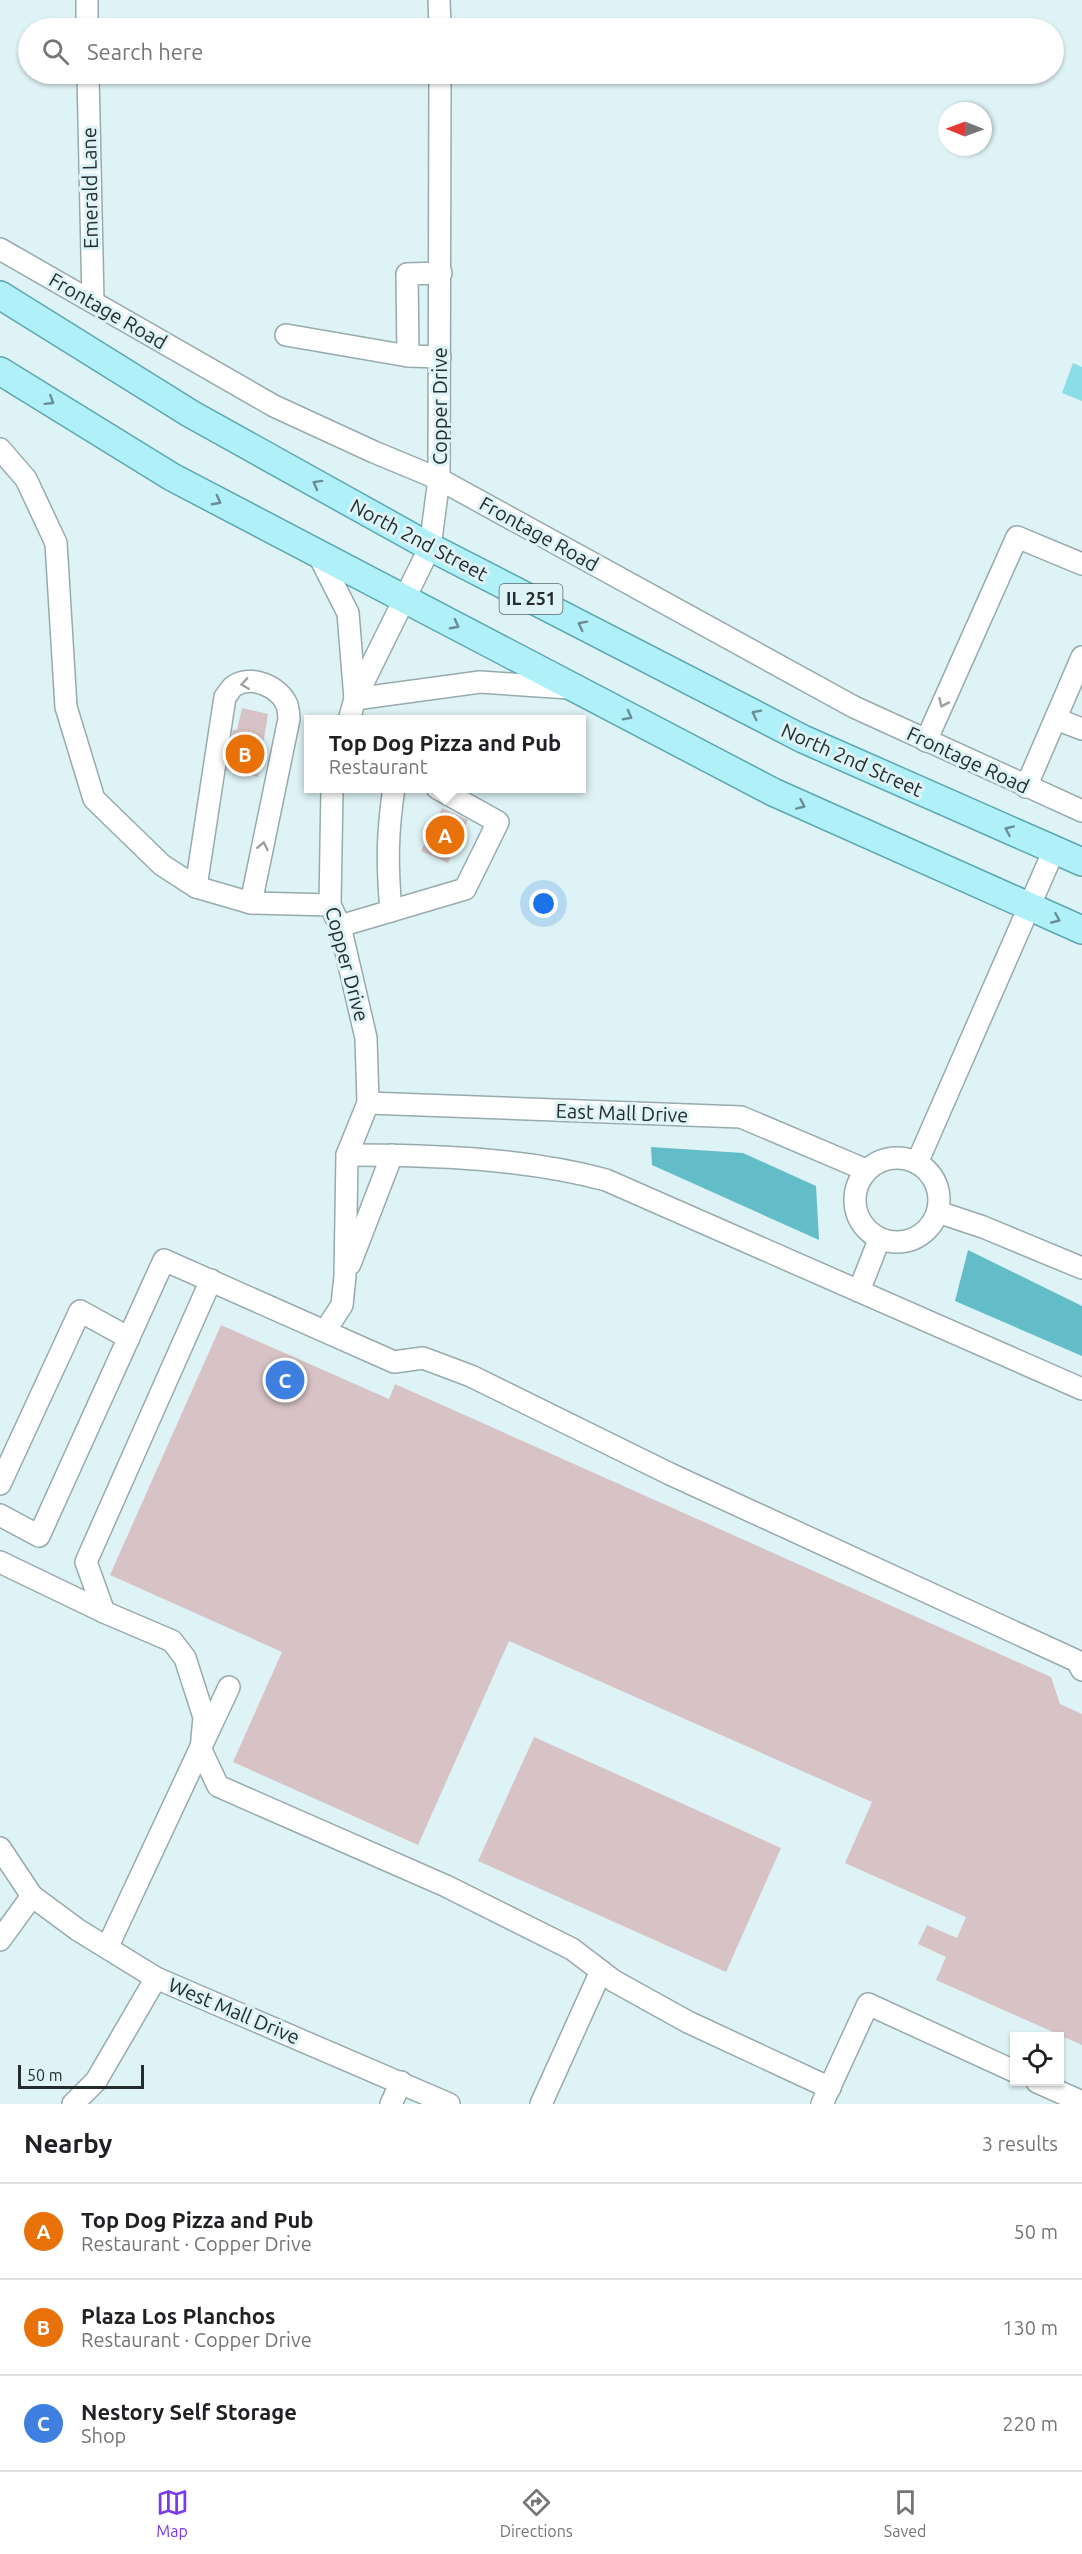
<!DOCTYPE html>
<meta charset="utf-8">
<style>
body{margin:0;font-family:Ubuntu,sans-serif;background:#f2f2f2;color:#202124}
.controls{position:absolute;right:18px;bottom:18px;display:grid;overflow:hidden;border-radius:0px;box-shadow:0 2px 4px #0004}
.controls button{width:54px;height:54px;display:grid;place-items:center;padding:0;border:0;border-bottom:2px solid #e0e0e0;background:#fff;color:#202124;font:30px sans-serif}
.compass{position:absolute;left:938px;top:102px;width:54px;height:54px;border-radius:50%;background:#fff;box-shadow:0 2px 4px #0004;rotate:271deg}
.scale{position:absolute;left:18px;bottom:15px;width:126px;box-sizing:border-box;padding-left:6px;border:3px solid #242c2d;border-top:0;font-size:16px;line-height:21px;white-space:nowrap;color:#242c2d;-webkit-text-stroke:4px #def3f6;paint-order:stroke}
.you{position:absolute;left:544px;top:904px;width:21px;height:21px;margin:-15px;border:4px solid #fff;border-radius:50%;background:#1a73e8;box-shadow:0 0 0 9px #1a73e833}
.badge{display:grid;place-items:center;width:39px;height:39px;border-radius:50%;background:#7c3aed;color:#fff;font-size:20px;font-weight:700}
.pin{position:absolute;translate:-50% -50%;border:3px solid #fff;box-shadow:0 2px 6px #0006}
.popup{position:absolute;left:304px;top:715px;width:282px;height:78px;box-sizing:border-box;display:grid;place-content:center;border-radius:0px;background:#fff;filter:drop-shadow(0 2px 4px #0005);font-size:20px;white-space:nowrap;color:#757577}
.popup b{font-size:22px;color:#202124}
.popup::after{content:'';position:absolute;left:50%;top:100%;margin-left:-12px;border:12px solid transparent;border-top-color:#fff}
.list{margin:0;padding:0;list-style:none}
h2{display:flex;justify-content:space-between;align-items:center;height:78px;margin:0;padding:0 24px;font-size:26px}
h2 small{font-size:20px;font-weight:400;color:#757577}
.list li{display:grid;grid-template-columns:39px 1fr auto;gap:18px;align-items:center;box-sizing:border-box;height:96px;padding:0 24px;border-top:2px solid #e0e0e0}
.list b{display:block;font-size:22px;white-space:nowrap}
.list p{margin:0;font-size:20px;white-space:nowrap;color:#757577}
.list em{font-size:20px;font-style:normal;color:#757577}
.icon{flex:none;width:33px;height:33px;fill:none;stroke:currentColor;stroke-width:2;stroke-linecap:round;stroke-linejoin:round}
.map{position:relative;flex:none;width:1082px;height:2104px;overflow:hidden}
.search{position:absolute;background:#fff;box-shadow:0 2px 4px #0004;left:18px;right:18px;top:18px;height:66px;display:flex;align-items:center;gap:15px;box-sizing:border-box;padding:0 21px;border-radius:33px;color:#757577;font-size:22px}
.sheet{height:366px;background:#fff}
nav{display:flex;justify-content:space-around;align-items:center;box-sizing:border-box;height:84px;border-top:2px solid #e0e0e0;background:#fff;font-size:16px;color:#757577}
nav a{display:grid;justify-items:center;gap:3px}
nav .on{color:#7c3aed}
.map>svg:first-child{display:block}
</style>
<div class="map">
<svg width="1082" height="2104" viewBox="0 0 1082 2104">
<rect width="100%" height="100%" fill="#def3f6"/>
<!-- green -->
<polygon fill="#8bdde7" points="1073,363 1082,367 1082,401 1062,393"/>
<!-- water -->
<g fill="#63bdc9">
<polygon points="651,1147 743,1153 816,1186 819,1240 652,1165"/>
<polygon points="968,1250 1082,1306 1082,1356 955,1301"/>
</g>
<!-- building -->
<g fill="#d7c3c6">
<polygon points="242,708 268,714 258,777 225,770 233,730 237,730"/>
<polygon points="442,808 468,820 448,863 421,851"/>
<polygon points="221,1325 389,1399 395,1384 1051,1677 1060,1704 1082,1714 1082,2045 936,1980 946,1957 918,1944 927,1925 957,1938 966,1917 845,1863 872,1802 509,1641 418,1845 233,1762 282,1652 110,1575"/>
<polygon points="534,1737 781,1848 726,1972 478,1861"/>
</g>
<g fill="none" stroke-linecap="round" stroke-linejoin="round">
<defs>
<g id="minor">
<polyline points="87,0 87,28"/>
<polyline points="439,0 440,28"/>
<polyline points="88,74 93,302"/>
<polyline points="0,249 274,406 374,452 439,479 854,707 1082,811"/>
<polyline points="286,335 408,356 440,357"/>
<polyline points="408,356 407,274 441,273"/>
<polyline points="0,449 26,479 56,543 66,707 94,799 162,865 196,887 251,903 330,905"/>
<polyline points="318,554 348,613 355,699 480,682 569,688"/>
<polyline points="1056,719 1082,729"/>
<polyline points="349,720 355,699 430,547 439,479 440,74"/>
<polyline points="926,741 1017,537 1082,564"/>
<polyline points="1026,787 1082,657"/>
<path d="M196,887L225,697C228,694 231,688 234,686C251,674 280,687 287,705C288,709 289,715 289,719L251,903"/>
<path d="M391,911C387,866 387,833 394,788"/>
<polyline points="340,926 465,889 498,822 437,788"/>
<polyline points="368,1103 741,1117 866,1170"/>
<path d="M347,1155C432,1155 525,1158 606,1180L1082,1389"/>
<circle cx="897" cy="1200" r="42"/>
<polyline points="917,1163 1054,850"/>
<polyline points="938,1212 983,1227 1082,1268"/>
<polyline points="350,1264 392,1155"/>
<polyline points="211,1280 86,1562 104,1612 172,1641 185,1658 204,1717 201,1750 218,1786 446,1886 572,1949 614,1981 688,2022 830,2088"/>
<polyline points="859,1291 879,1240"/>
<polyline points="325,1331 342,1305 345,1276 347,1155 368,1103 366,1038 340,926 330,905 332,788"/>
<polyline points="0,1484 80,1311 129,1338"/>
<polyline points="0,1515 39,1536 164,1260 394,1362 423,1358 471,1376 670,1474 1077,1661 1082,1670"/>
<polyline points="0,1562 104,1612"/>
<polyline points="0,1848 32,1896 78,1930 156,1978 449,2104"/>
<polyline points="0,1940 32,1896"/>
<polyline points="107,1948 229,1687"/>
<polyline points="1037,2082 1082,2102"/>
<polyline points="73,2104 96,2081 156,1978"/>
<polyline points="391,2104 401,2082"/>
<polyline points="541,2104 601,1971"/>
<polyline points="822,2104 868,2004 1014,2071"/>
</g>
<g id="major">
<polyline points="0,295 191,414 430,547 803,739 1082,862"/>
<polyline points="0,371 172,477 773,792 1082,930"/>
</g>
</defs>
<!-- minor casing -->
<use href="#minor" stroke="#97aaad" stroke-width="24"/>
<!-- major casing -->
<use href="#major" stroke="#5da6af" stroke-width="30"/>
<!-- minor -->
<use href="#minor" stroke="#fff" stroke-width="21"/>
<!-- major -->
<use href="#major" stroke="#b0f1f9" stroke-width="27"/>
</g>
<!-- one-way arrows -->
<defs><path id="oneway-chevron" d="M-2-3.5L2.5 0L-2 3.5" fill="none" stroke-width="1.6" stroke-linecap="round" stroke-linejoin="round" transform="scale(1.5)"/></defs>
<g stroke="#6a8e93">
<use href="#oneway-chevron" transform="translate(50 401) rotate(32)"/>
<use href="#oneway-chevron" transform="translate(317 484) rotate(-151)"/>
<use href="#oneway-chevron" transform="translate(217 501) rotate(28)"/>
<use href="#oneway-chevron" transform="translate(455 625) rotate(28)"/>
<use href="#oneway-chevron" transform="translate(582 625) rotate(-153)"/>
<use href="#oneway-chevron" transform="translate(756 714) rotate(-153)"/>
<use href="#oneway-chevron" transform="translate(628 716) rotate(28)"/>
<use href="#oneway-chevron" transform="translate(801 805) rotate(24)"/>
<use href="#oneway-chevron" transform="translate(1009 830) rotate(-156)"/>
<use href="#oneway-chevron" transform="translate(1056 919) rotate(23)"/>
</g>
<g stroke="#9ca0a0">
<use href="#oneway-chevron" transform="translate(245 684) rotate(172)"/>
<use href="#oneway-chevron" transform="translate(943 703) rotate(114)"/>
<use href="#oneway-chevron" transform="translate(263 846) rotate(-78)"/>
</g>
<g text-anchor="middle" stroke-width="6" stroke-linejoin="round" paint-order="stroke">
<!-- shield labels -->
<rect fill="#def3f6" stroke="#5c6869" stroke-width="1.5" x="499.5" y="584" width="63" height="30" rx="4.5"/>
<g font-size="18" font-weight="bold" fill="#242c2d">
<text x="531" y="605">IL 251</text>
</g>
<!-- street labels -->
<g font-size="20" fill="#242c2d" stroke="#def3f6">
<text transform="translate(90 188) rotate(-91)" y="7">Emerald Lane</text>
<text transform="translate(108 311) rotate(30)" y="7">Frontage Road</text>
<text transform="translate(440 406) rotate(-90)" y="7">Copper Drive</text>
<text transform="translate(539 534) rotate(29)" y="7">Frontage Road</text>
<text transform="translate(419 540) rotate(28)" y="7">North 2nd Street</text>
<text transform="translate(852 760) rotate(24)" y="7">North 2nd Street</text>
<text transform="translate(968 760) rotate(25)" y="7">Frontage Road</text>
<text transform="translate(347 964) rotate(75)" y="7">Copper Drive</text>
<text transform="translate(622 1113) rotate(2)" y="7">East Mall Drive</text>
<text transform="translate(234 2011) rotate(23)" y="7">West Mall Drive</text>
</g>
</g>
</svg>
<div class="controls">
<button><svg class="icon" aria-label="locate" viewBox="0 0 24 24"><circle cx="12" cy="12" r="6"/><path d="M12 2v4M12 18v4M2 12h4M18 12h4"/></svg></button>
</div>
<svg class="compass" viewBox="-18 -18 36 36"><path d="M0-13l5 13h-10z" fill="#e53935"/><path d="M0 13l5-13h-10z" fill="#757577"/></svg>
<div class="scale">50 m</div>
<div class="you"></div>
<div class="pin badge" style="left:445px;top:835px;background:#e8710a">A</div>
<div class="popup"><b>Top Dog Pizza and Pub</b>Restaurant</div>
<div class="pin badge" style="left:245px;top:754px;background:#e8710a">B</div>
<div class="pin badge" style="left:285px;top:1380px;background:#3f7fe0">C</div>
<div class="search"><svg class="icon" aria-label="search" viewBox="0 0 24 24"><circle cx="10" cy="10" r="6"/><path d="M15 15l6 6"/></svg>Search here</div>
</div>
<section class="sheet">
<h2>Nearby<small>3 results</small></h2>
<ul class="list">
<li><span class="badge" style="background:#e8710a">A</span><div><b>Top Dog Pizza and Pub</b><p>Restaurant · Copper Drive</p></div><em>50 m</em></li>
<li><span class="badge" style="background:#e8710a">B</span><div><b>Plaza Los Planchos</b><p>Restaurant · Copper Drive</p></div><em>130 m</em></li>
<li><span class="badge" style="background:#3f7fe0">C</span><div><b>Nestory Self Storage</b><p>Shop</p></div><em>220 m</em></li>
</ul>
</section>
<nav>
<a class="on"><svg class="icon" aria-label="map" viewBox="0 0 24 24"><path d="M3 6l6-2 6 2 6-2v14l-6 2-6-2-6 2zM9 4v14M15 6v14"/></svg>Map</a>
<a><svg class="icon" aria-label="directions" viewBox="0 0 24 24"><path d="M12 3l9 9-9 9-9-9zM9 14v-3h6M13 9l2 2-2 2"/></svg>Directions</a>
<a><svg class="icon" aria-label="saved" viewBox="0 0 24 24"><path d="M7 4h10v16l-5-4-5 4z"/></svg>Saved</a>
</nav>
